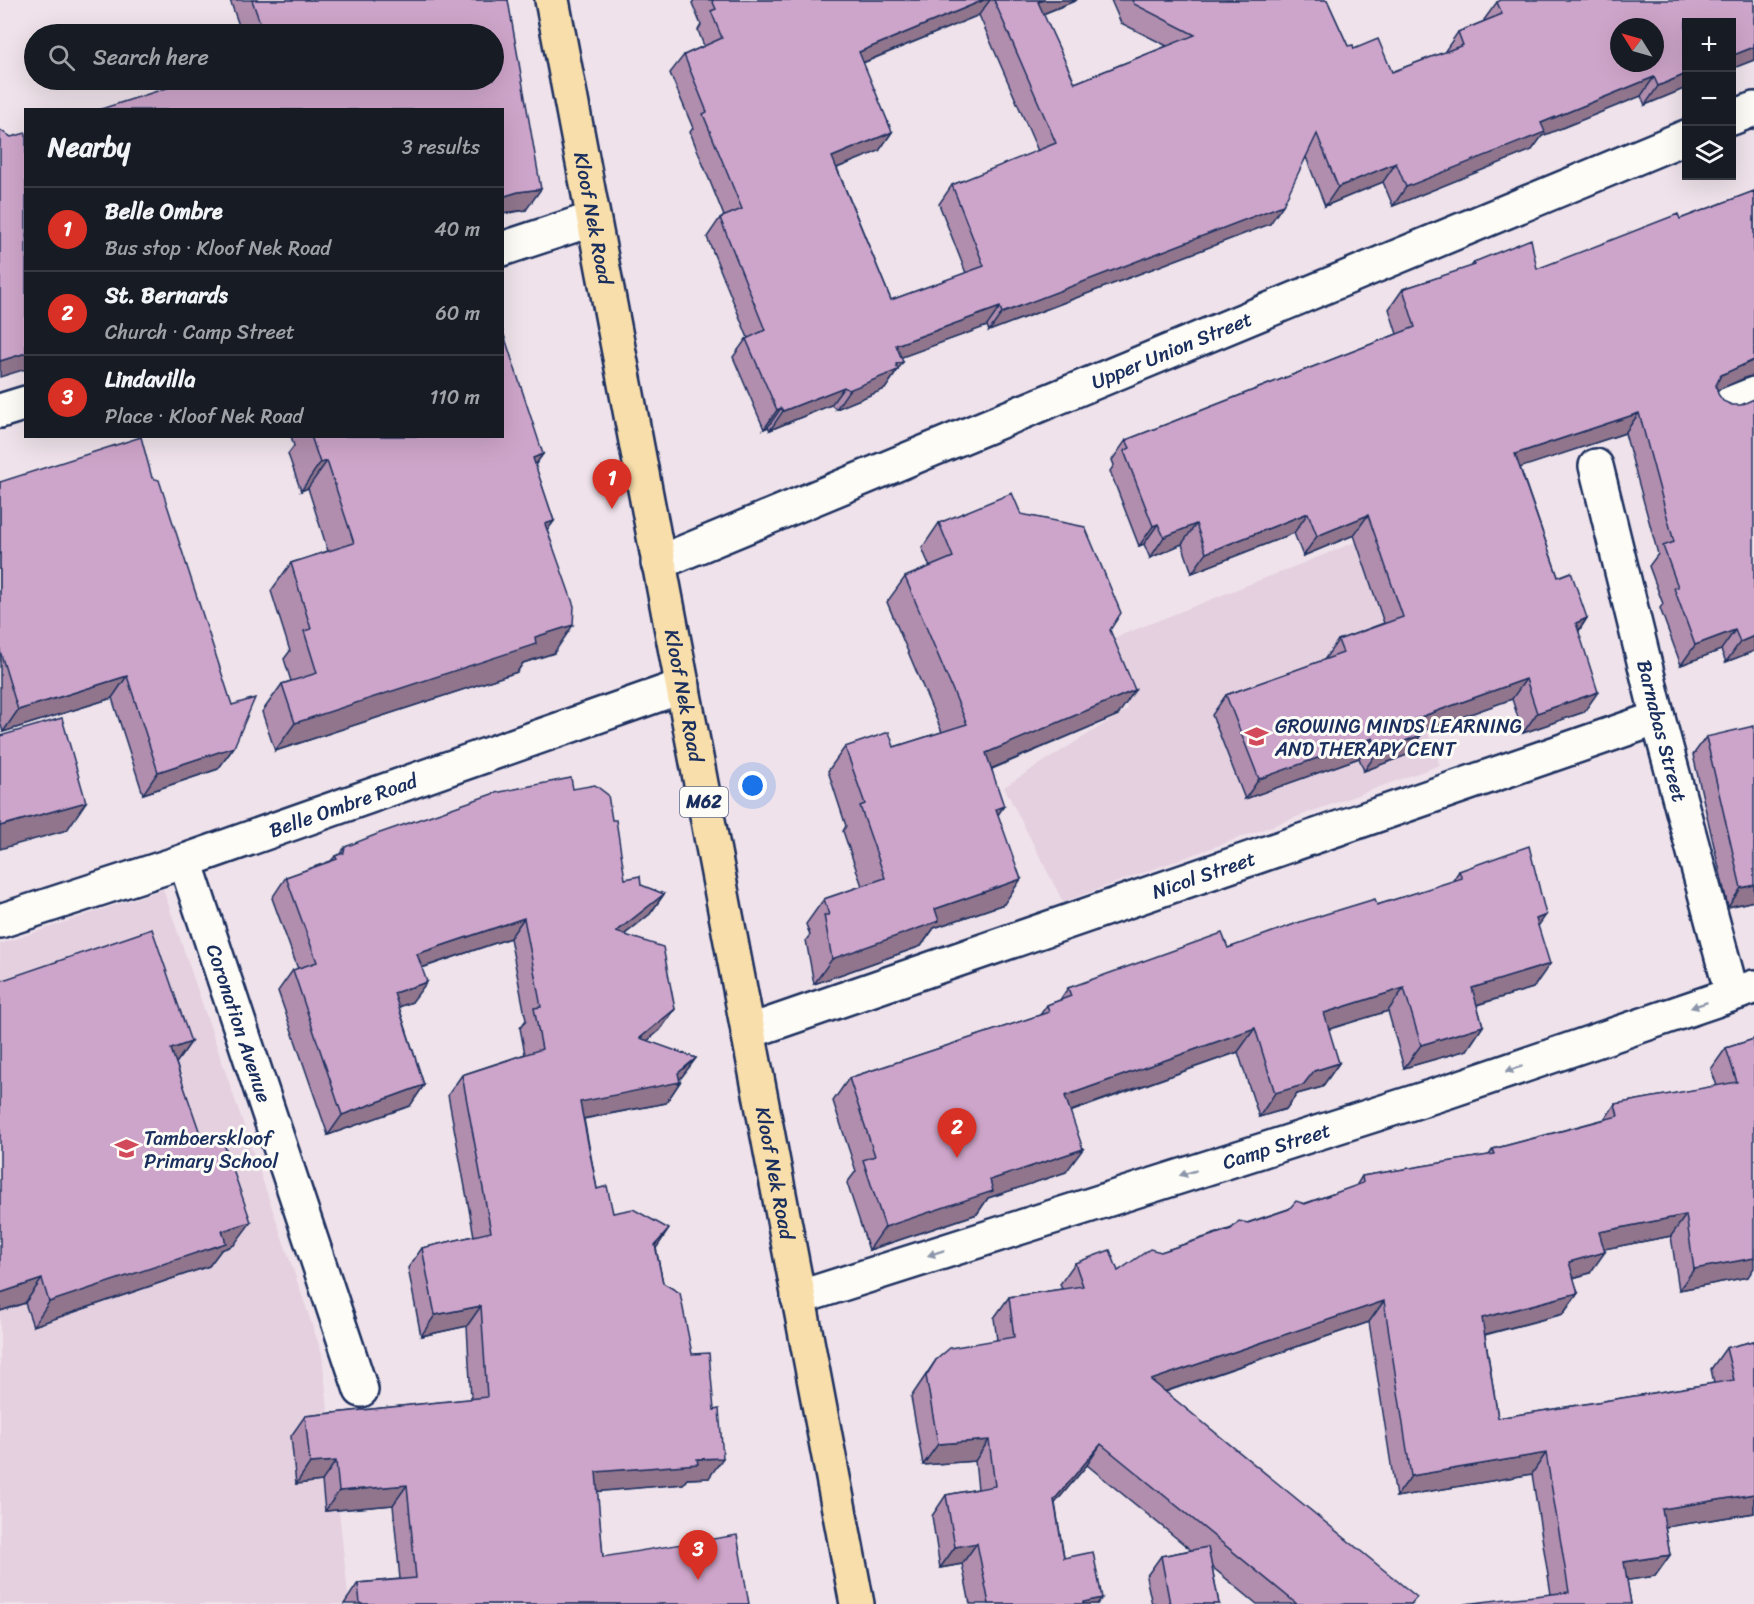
<!DOCTYPE html>
<meta charset="utf-8">
<style>
body{margin:0;font-family:Sriracha,sans-serif;background:#20242c;color:#f1f3f6}
.controls{position:absolute;right:18px;top:18px;display:grid;overflow:hidden;border-radius:0px;box-shadow:0 6px 24px #0002}
.controls button{width:54px;height:54px;display:grid;place-items:center;padding:0;border:0;border-bottom:2px solid #363941;background:#171b24;color:#f1f3f6;font:30px sans-serif}
.compass{position:absolute;left:1610px;top:18px;width:54px;height:54px;border-radius:50%;background:#171b24;box-shadow:0 6px 24px #0002;rotate:307deg}
.you{position:absolute;left:753px;top:786px;width:21px;height:21px;margin:-15px;border:4px solid #fff;border-radius:50%;background:#1a73e8;box-shadow:0 0 0 9px #1a73e833}
.badge{display:grid;place-items:center;width:39px;height:39px;border-radius:50%;background:#d93025;color:#fff;font-size:20px;font-weight:700}
.pin{position:absolute;translate:-50% -50px;filter:drop-shadow(0 2px 3px #0008)}
.pin::after{content:'';position:absolute;top:32px;width:21px;height:18px;background:inherit;clip-path:polygon(0 0,100% 0,50% 100%)}
.list{margin:0;padding:0;list-style:none}
h2{display:flex;justify-content:space-between;align-items:center;height:78px;margin:0;padding:0 24px;font-size:26px}
h2 small{font-size:20px;font-weight:400;color:#9ea1a6}
.list li{display:grid;grid-template-columns:39px 1fr auto;gap:18px;align-items:center;box-sizing:border-box;height:84px;padding:0 24px;border-top:2px solid #363941}
.list b{display:block;font-size:22px;white-space:nowrap}
.list p{margin:0;font-size:20px;white-space:nowrap;color:#9ea1a6}
.list em{font-size:20px;font-style:normal;color:#9ea1a6}
.icon{flex:none;width:33px;height:33px;fill:none;stroke:currentColor;stroke-width:2;stroke-linecap:round;stroke-linejoin:round}
.map{position:relative;flex:none;width:1754px;height:1604px;overflow:hidden}
.search{position:absolute;background:#171b24;box-shadow:0 6px 24px #0002;left:24px;top:24px;width:480px;height:66px;display:flex;align-items:center;gap:15px;box-sizing:border-box;padding:0 21px;border-radius:33px;color:#9ea1a6;font-size:22px}
.panel{position:absolute;background:#171b24;box-shadow:0 6px 24px #0002;left:24px;top:108px;width:480px;height:330px;border-radius:0px}
.map>svg:first-child{display:block}
</style>
<div class="map">
<svg width="1754" height="1604" viewBox="0 0 1754 1604">
<rect width="100%" height="100%" fill="#efe2ea"/>
<filter id="ink" filterUnits="userSpaceOnUse"><feTurbulence type="fractalNoise" baseFrequency=".0167" numOctaves="2"/><feDisplacementMap in="SourceGraphic" scale="12" xChannelSelector="R" yChannelSelector="G"/><feConvolveMatrix kernelMatrix="1 2 1 2 8 2 1 2 1" color-interpolation-filters="sRGB"/></filter>
<g filter="url(#ink)">
<!-- built -->
<g fill="#e5d0e0">
<polygon points="1356,542 1440,765 1063,902 1004,787 1128,709 1104,642"/>
<polygon points="163,889 322,1354 349,1604 0,1604 0,944"/>
</g>
<g fill="none" stroke-linecap="round" stroke-linejoin="round">
<defs>
<g id="minor">
<polyline points="1732,118 1754,109"/>
<polyline points="502,249 593,219"/>
<polyline points="1721,407 1754,394"/>
<polyline points="0,411 26,403"/>
<path id="s1" d="M1596,466L1658,718L1732,994"/>
<path id="s2" d="M658,563L1686,137"/>
<path id="s3" d="M185,861L361,1390"/>
<path id="s4" d="M0,921L185,861L683,686"/>
<path id="s5" d="M748,1032L1658,718"/>
</g>
<g id="tertiary">
<path id="s6" d="M798,1298L1446,1092L1754,987"/>
</g>
<g id="primary">
<path id="s7" d="M552,0L857,1604"/>
</g>
</defs>
<!-- minor casing -->
<use href="#minor" stroke="#1b2f5e" stroke-width="38"/>
<!-- tertiary casing -->
<use href="#tertiary" stroke="#1b2f5e" stroke-width="38"/>
<!-- primary casing -->
<use href="#primary" stroke="#1b2f5e" stroke-width="38"/>
<!-- minor -->
<use href="#minor" stroke="#fdfcf7" stroke-width="33"/>
<!-- tertiary -->
<use href="#tertiary" stroke="#fdfcf7" stroke-width="33"/>
<!-- primary -->
<use href="#primary" stroke="#f8deab" stroke-width="33"/>
</g>
<!-- wall -->
<g fill="#b18eae" stroke="#1b2f5e" stroke-width="1.5" fill-rule="evenodd">
<polygon points="230,0 508,0 526,210 502,214 502,110 494,34 242,34"/>
<path d="M694,0H1077L1043,14L1075,83L1167,46L1121,23L1111,0H1327L1348,46L1392,72L1445,52V51L1458,32L1485,21L1484,20L1497,2L1754,0V60L1731,69V22L1686,88L1645,105L1641,96L1542,136L1532,150L1393,206L1383,182L1325,206L1306,157L1270,224L989,331L987,326L901,357L898,370L885,389L836,409L831,405L770,430L768,427L764,429L733,357L746,339L748,338L707,237L720,218L724,216L690,132L693,128L670,73L684,55L704,46L698,30L701,25L692,3ZM979,15L1038,151L952,185L939,204L966,273L891,300L837,168L879,151L892,132L863,63Z"/>
<polygon points="1754,191 1754,376 1747,377 1717,390 1754,651 1726,662 1721,650 1681,665 1660,608 1663,604 1649,566 1658,554 1625,433 1520,467 1558,577 1587,618 1579,631 1584,712 1523,733 1512,699 1420,732 1421,735 1407,755 1364,771 1359,758 1245,799 1212,715 1226,695 1324,660 1338,640 1384,623 1354,535 1303,556 1294,533 1192,573 1182,544 1150,558 1144,544 1139,546 1110,471 1114,465 1112,460 1126,440 1397,334 1389,309 1403,289 1471,267 1474,262 1537,269 1680,219"/>
<polygon points="291,436 502,436 543,454 535,465 554,521 547,530 554,653 523,663 517,672 275,751 262,712 282,684 291,681 284,659 290,651 271,591 291,563 328,551 308,488 301,491 288,454 294,446"/>
<polygon points="152,478 234,747 218,769 143,794 112,698 3,732 0,722 0,482"/>
<polygon points="1021,514 1110,630 1118,715 992,769 998,815 1004,904 934,928 921,946 814,984 806,940 810,935 806,924 824,899 862,886 843,831 846,826 828,771 845,747 894,747 942,732 887,602 905,577 930,567 922,548 939,523"/>
<polygon points="1706,737 1754,901 1728,907 1693,755"/>
<polygon points="573,789 625,879 664,894 650,914 624,935 675,1009 660,1030 647,1041 696,1058 679,1080 680,1082 666,1103 584,1119 597,1189 613,1213 656,1248 663,1283 709,1478 687,1479 683,1484 597,1491 603,1557 749,1604 344,1604 358,1583 400,1579 393,1505 325,1511 322,1481 296,1484 291,1436 305,1416 471,1399 467,1326 421,1336 408,1268 422,1248 474,1236 448,1095 462,1075 525,1054 520,1028 526,1020 510,938 422,968 412,1002 399,1007 424,1085 410,1106 328,1135 278,991 293,970 298,969 272,898 286,877 331,861 335,856 340,854 345,847"/>
<polygon points="1459,871 1538,926 1533,988 1477,1005 1483,1026 1467,1050 1404,1068 1388,1011 1328,1029 1339,1063 1322,1087 1297,1094 1286,1109 1259,1117 1238,1052 1070,1112 1066,1172 988,1198 977,1214 869,1250 847,1183 856,1171 833,1101 849,1078 1040,1015 1047,1005 1060,1000 1068,988 1228,948 1377,905 1452,882"/>
<polygon points="1754,1039 1748,1277 1679,1290 1671,1236 1604,1249 1590,1273 1573,1278 1578,1293 1563,1314 1485,1335 1498,1418 1714,1383 1711,1369 1726,1348 1754,1341 1754,1513 1665,1527 1670,1555 1655,1576 1627,1580 1631,1604 1551,1594 1532,1474 1396,1497 1369,1322 1165,1392 1412,1604 1257,1604 1212,1567 1219,1604 1152,1604 1146,1577 1161,1556 1191,1550 1087,1465 1055,1503 1064,1558 1097,1604 970,1604 962,1564 940,1568 932,1516 946,1495 978,1489 975,1461 923,1465 911,1397 936,1360 997,1340 994,1318 1009,1297 1062,1289 1060,1284 1075,1263 1118,1271 1161,1252 1356,1186 1362,1176 1489,1155 1493,1149 1605,1119 1615,1104 1717,1086 1711,1069 1726,1048"/>
<polygon points="191,1042 176,1063 234,1245 221,1250 209,1266 33,1326 25,1303 0,1311"/>
</g>
<!-- shaded-wall -->
<g fill="#90748d" stroke="#1b2f5e" stroke-width="1.5">
<polygon points="984,0 990,0 979,15 845,70 859,52"/>
<polygon points="1044,0 1077,0 1025,21 1038,2"/>
<polygon points="1754,47 1754,60 1731,69 1731,56"/>
<polygon points="1686,74 1686,88 1645,105 1658,86"/>
<polygon points="1654,77 1641,96 1542,136 1532,150 1393,206 1406,187 1541,123"/>
<polygon points="892,132 879,151 819,175 832,157"/>
<polygon points="1396,163 1383,182 1325,206 1338,187"/>
<polygon points="541,189 526,210 503,213 502,197 518,192"/>
<polygon points="1283,205 1270,224 989,331 1002,313"/>
<polygon points="1000,307 987,326 883,364 896,345"/>
<polygon points="26,353 26,369 0,377 0,361"/>
<polygon points="1754,360 1754,376 1747,377 1707,395 1721,375"/>
<polygon points="903,362 885,389 836,409 849,390 896,364"/>
<polygon points="844,387 831,405 770,430 783,411"/>
<polygon points="781,408 768,427 764,429 777,410"/>
<polygon points="1639,413 1625,433 1501,474 1515,454"/>
<polygon points="543,454 523,482 533,458"/>
<polygon points="327,461 308,488 301,491 320,463"/>
<polygon points="1308,513 1294,533 1192,573 1206,553"/>
<polygon points="1368,515 1354,535 1303,556 1317,536"/>
<polygon points="554,521 534,549 545,524"/>
<polygon points="1158,524 1144,544 1139,546 1153,526"/>
<polygon points="1196,524 1182,544 1150,558 1164,537"/>
<polygon points="1587,618 1573,638 1576,623"/>
<polygon points="573,625 554,653 523,663 517,672 275,751 295,723 535,637"/>
<polygon points="1735,630 1721,650 1681,665 1695,645"/>
<polygon points="1754,636 1754,651 1726,662 1740,642"/>
<polygon points="127,676 112,698 3,732 18,710"/>
<polygon points="1526,679 1512,699 1401,739 1415,719"/>
<polygon points="1135,690 1118,715 969,778 986,753"/>
<polygon points="1598,692 1584,712 1523,733 1537,713"/>
<polygon points="1421,735 1407,755 1364,771 1378,751"/>
<polygon points="1373,738 1359,758 1245,799 1259,779"/>
<polygon points="234,747 218,769 143,794 158,772"/>
<polygon points="86,802 67,830 0,849 0,826"/>
<polygon points="1004,806 987,831 996,809"/>
<polygon points="1021,879 1004,904 934,928 921,946 814,984 832,959 935,909"/>
<polygon points="1754,885 1754,901 1728,907 1741,888"/>
<polygon points="664,894 650,914 602,952 616,932"/>
<polygon points="1546,915 1529,939 1536,919"/>
<polygon points="524,918 510,938 403,974 417,954"/>
<polygon points="1550,964 1533,988 1455,1011 1472,988"/>
<polygon points="427,982 412,1002 380,1014 394,993"/>
<polygon points="1404,988 1388,1011 1307,1036 1324,1013"/>
<polygon points="675,1009 660,1030 626,1059 640,1038"/>
<polygon points="1483,1026 1467,1050 1404,1068 1421,1045"/>
<polygon points="1255,1028 1238,1052 1048,1119 1065,1096"/>
<polygon points="191,1042 174,1066 171,1049"/>
<polygon points="696,1058 681,1078 675,1083 680,1082 666,1103 566,1122 580,1102 678,1073"/>
<polygon points="1339,1063 1322,1087 1297,1094 1286,1109 1259,1117 1275,1093 1314,1071"/>
<polygon points="424,1085 410,1106 328,1135 342,1115"/>
<polygon points="1083,1149 1066,1172 988,1198 977,1214 869,1250 885,1227 990,1180"/>
<polygon points="1686,1215 1671,1236 1584,1253 1599,1232"/>
<polygon points="251,1222 234,1245 221,1250 209,1266 33,1326 49,1302 222,1231"/>
<polygon points="669,1229 655,1250 655,1245"/>
<polygon points="1754,1249 1754,1268 1748,1277 1679,1290 1694,1269"/>
<polygon points="1605,1252 1590,1273 1554,1283 1569,1262"/>
<polygon points="42,1279 25,1303 0,1311 0,1293"/>
<polygon points="1578,1293 1563,1314 1467,1339 1482,1318"/>
<polygon points="1384,1301 1369,1322 1137,1401 1151,1380"/>
<polygon points="481,1306 467,1326 421,1336 435,1315"/>
<polygon points="989,1440 975,1461 923,1465 938,1444"/>
<polygon points="1101,1444 1087,1465 1040,1521 1054,1500"/>
<polygon points="1546,1453 1532,1474 1396,1497 1411,1476"/>
<polygon points="723,1458 709,1478 687,1479 683,1484 581,1493 596,1472 697,1459"/>
<polygon points="336,1461 322,1481 296,1484 310,1463"/>
<polygon points="407,1485 393,1505 325,1511 339,1491"/>
<polygon points="1754,1494 1754,1513 1647,1530 1662,1509"/>
<polygon points="977,1543 962,1564 940,1568 955,1547"/>
<polygon points="1670,1555 1655,1576 1610,1583 1624,1562"/>
<polygon points="1102,1598 1097,1604 1081,1604 1083,1602"/>
</g>
<!-- building -->
<g fill="#cea5ca" stroke="#1b2f5e" stroke-width="1.5" fill-rule="evenodd">
<polygon points="252,0 508,0 541,189 518,192 502,197 502,110 98,110 192,80 494,80 494,34 264,34"/>
<path d="M712,0H984L859,52L892,132L832,157L891,300L984,266L952,185L1056,143L994,0H1044L1038,2L1075,83L1195,35L1134,4L1132,0H1327L1348,46L1353,45L1354,49L1378,39L1392,72L1463,45L1458,32L1502,14L1497,2L1501,0H1754V47L1731,56V22H1686V74L1658,86L1654,77L1541,123L1545,132L1406,187L1396,163L1338,187L1317,134L1283,205L1002,313L1000,307L896,345L903,362L896,364L898,370L849,390L844,387L783,411L781,408L777,410L746,339L765,330L720,218L742,209L703,114L707,112L684,55L722,38L711,11L716,9ZM1619,27H1655V63H1619Z"/>
<polygon points="0,130 11,137 26,133 26,353 0,361"/>
<polygon points="1754,191 1754,360 1721,375 1716,385 1718,394 1723,401 1732,405 1741,405 1754,399 1754,636 1740,642 1735,630 1695,645 1674,588 1678,587 1663,546 1674,542 1639,413 1515,454 1558,577 1571,572 1587,618 1576,623 1598,692 1537,713 1526,679 1415,719 1421,735 1378,751 1373,738 1259,779 1226,695 1343,653 1338,640 1403,617 1368,515 1317,536 1308,513 1206,553 1196,524 1164,537 1158,524 1153,526 1124,451 1130,448 1126,440 1415,327 1403,289 1475,265 1474,262 1531,239 1537,269 1678,214 1680,219"/>
<polygon points="502,329 543,454 533,458 554,521 545,524 574,606 573,625 535,637 536,644 295,723 282,684 317,673 304,631 311,629 291,563 354,543 327,461 320,463 311,436 502,436"/>
<polygon points="141,437 152,478 159,480 232,705 255,698 234,747 158,772 127,676 18,710 0,651 0,482"/>
<polygon points="1012,493 1021,514 1085,527 1121,613 1110,630 1135,690 986,753 1004,806 996,809 1021,879 935,909 939,921 832,959 824,915 829,915 824,899 885,878 860,806 865,804 845,747 889,732 894,747 967,724 905,577 953,557 939,523"/>
<polygon points="62,718 86,802 0,826 0,736"/>
<polygon points="1754,726 1754,885 1741,888 1706,737"/>
<polygon points="571,778 573,789 595,785 608,795 612,820 616,820 625,879 640,876 641,885 664,894 616,932 663,947 675,1009 640,1038 696,1058 678,1073 680,1082 580,1102 597,1189 607,1186 613,1213 633,1209 669,1229 655,1245 663,1283 680,1293 692,1354 709,1353 714,1410 719,1409 723,1458 697,1459 698,1464 596,1472 603,1557 737,1535 749,1604 360,1604 358,1583 416,1578 407,1485 339,1491 336,1461 310,1463 305,1416 487,1397 481,1306 435,1315 422,1248 491,1232 462,1075 542,1049 534,1008 541,1007 524,918 417,954 427,982 394,993 424,1085 342,1115 293,970 317,962 286,877 337,859 335,856 344,853 345,847 380,833 495,793"/>
<polygon points="1529,846 1546,915 1536,919 1550,964 1472,988 1483,1026 1421,1045 1404,988 1324,1013 1339,1063 1314,1071 1303,1085 1275,1093 1255,1028 1065,1096 1083,1149 990,1180 993,1191 885,1227 863,1160 875,1156 849,1078 1049,1012 1047,1005 1071,996 1068,988 1222,933 1228,948 1303,921 1375,899 1377,905 1462,878 1459,871"/>
<polygon points="152,929 191,1042 171,1049 204,1145 222,1138 251,1222 222,1231 226,1243 49,1302 42,1279 0,1293 0,981"/>
<polygon points="1754,1039 1754,1258 1694,1269 1686,1215 1599,1232 1605,1252 1569,1262 1578,1293 1482,1318 1498,1418 1734,1380 1726,1348 1754,1341 1754,1494 1662,1509 1670,1555 1624,1562 1631,1604 1464,1604 1569,1592 1546,1453 1411,1476 1384,1301 1151,1380 1417,1597 1411,1604 1297,1604 1101,1444 1054,1500 1064,1558 1093,1552 1102,1598 1083,1602 1083,1604 989,1604 977,1543 955,1547 946,1495 995,1486 989,1440 938,1444 926,1376 936,1360 950,1348 1014,1337 1009,1297 1083,1286 1075,1263 1110,1250 1118,1271 1150,1249 1161,1252 1231,1229 1239,1221 1248,1223 1289,1209 1296,1201 1305,1204 1363,1183 1362,1176 1495,1154 1493,1149 1618,1116 1615,1104 1737,1082 1726,1048"/>
<polygon points="1208,1547 1219,1604 1170,1604 1161,1556"/>
</g>
<!-- one-way arrows -->
<defs><path id="oneway-solid" d="M-6-.8H1V-3.2L6.5 0L1 3.2V.8H-6Z" transform="scale(1.5)"/></defs>
<g fill="#8c96aa">
<use href="#oneway-solid" transform="translate(1699 1005) rotate(161)"/>
<use href="#oneway-solid" transform="translate(1514 1069) rotate(161)"/>
<use href="#oneway-solid" transform="translate(1188 1173) rotate(163)"/>
<use href="#oneway-solid" transform="translate(936 1253) rotate(162)"/>
</g>
</g>
<!-- icons -->
<defs>
<symbol id="school-bare" viewBox="-9 -9 18 18"><path d="M0-5L7-2L0 1L-7-2ZM-4 1L0 2.5L4 1V4Q0 6-4 4Z" fill="#d1495b" stroke="#fdfcf7" stroke-width="2.5" paint-order="stroke"/></symbol>
</defs>
<g fill-rule="evenodd">
<use href="#school-bare" x="1240" y="720" width="33" height="33"/>
<use href="#school-bare" x="110" y="1132" width="33" height="33"/>
</g>
<g text-anchor="middle" stroke-width="6" stroke-linejoin="round" paint-order="stroke">
<!-- shield labels -->
<rect fill="#fdfcf7" stroke="#5f6c8c" stroke-width="1.5" x="680" y="787" width="48" height="30" rx="4.5"/>
<g font-size="18" font-weight="bold" fill="#1b2f5e">
<text x="704" y="808">M62</text>
</g>
<!-- street labels -->
<g font-size="20" fill="#1b2f5e" stroke="#fdfcf7">
<text dy="7" stroke="none"><textPath href="#s7" startOffset="222">Kloof Nek Road</textPath></text>
<text dy="7" stroke="none"><textPath href="#s2" startOffset="556">Upper Union Street</textPath></text>
<text dy="7" stroke="none"><textPath href="#s7" startOffset="708">Kloof Nek Road</textPath></text>
<text dy="7" stroke="none"><textPath href="#s1" startOffset="273">Barnabas Street</textPath></text>
<text dy="7" stroke="none"><textPath href="#s4" startOffset="362">Belle Ombre Road</textPath></text>
<text dy="7" stroke="none"><textPath href="#s5" startOffset="482">Nicol Street</textPath></text>
<text dy="7" stroke="none"><textPath href="#s3" startOffset="171">Coronation Avenue</textPath></text>
<text dy="7" stroke="none"><textPath href="#s6" startOffset="502">Camp Street</textPath></text>
<text dy="7" stroke="none"><textPath href="#s7" startOffset="1194">Kloof Nek Road</textPath></text>
</g>
<!-- poi labels -->
<g font-size="20" fill="#1b2f5e" stroke="#fdfcf7" text-anchor="start">
<text x="1275" y="733">GROWING MINDS LEARNING<tspan x="1275" dy="23">AND THERAPY CENT</tspan></text>
<text x="144" y="1145">Tamboerskloof<tspan x="144" dy="23">Primary School</tspan></text>
</g>
</g>
</svg>
<div class="controls">
<button>+</button>
<button>−</button>
<button><svg class="icon" aria-label="layers" viewBox="0 0 24 24"><path d="M12 4l9 5-9 5-9-5zM3 14l9 5 9-5"/></svg></button>
</div>
<svg class="compass" viewBox="-18 -18 36 36"><path d="M0-13l5 13h-10z" fill="#e53935"/><path d="M0 13l5-13h-10z" fill="#9ea1a6"/></svg>
<div class="you"></div>
<div class="pin badge" style="left:612px;top:509px">1</div>
<div class="pin badge" style="left:957px;top:1158px">2</div>
<div class="pin badge" style="left:698px;top:1580px">3</div>
<div class="search"><svg class="icon" aria-label="search" viewBox="0 0 24 24"><circle cx="10" cy="10" r="6"/><path d="M15 15l6 6"/></svg>Search here</div>
<section class="panel">
<h2>Nearby<small>3 results</small></h2>
<ul class="list">
<li><span class="badge">1</span><div><b>Belle Ombre</b><p>Bus stop · Kloof Nek Road</p></div><em>40 m</em></li>
<li><span class="badge">2</span><div><b>St. Bernards</b><p>Church · Camp Street</p></div><em>60 m</em></li>
<li><span class="badge">3</span><div><b>Lindavilla</b><p>Place · Kloof Nek Road</p></div><em>110 m</em></li>
</ul>
</section>
</div>
